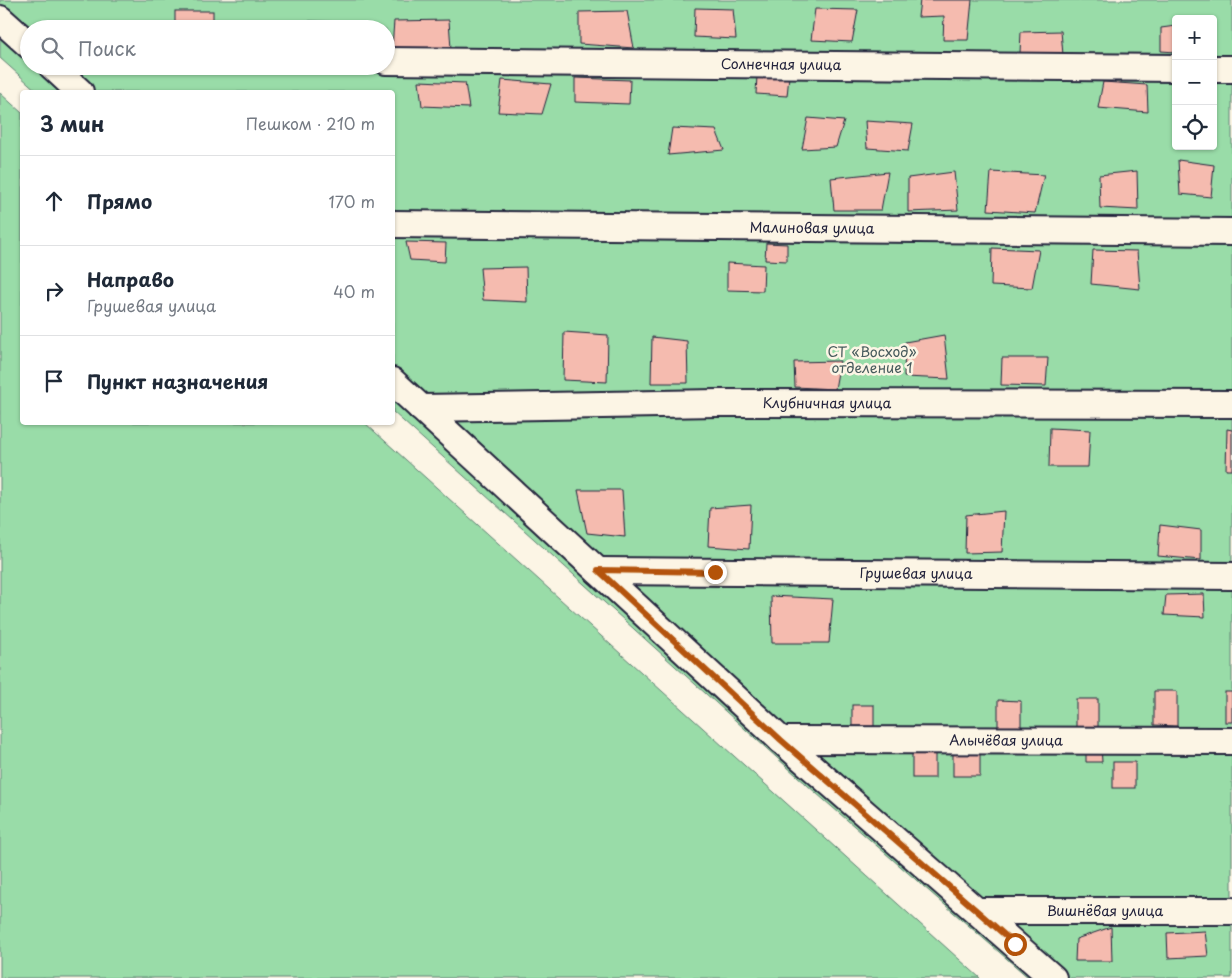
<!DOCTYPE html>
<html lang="ru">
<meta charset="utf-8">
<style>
body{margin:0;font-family:"Playpen Sans",sans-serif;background:#f2f2f3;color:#1f2937}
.controls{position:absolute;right:15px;top:15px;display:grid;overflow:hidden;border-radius:5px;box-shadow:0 1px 4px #0004}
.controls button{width:45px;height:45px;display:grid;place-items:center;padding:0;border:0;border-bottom:1px solid #e0e1e3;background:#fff;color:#1f2937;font:25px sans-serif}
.stop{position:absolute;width:15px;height:15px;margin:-11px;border:4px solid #b45309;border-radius:50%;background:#fff}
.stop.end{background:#b45309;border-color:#fff;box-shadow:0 1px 5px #0008}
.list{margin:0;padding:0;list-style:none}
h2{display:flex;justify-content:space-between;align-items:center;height:65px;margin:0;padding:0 20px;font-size:21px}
h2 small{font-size:16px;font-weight:400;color:#747a83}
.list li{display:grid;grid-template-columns:32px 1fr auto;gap:15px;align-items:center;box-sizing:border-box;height:90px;padding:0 20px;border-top:1px solid #e0e1e3}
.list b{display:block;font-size:19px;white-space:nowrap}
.list p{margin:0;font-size:16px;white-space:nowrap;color:#747a83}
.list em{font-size:16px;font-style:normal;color:#747a83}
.icon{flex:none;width:28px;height:28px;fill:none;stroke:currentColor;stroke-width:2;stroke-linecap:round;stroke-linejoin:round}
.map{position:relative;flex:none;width:1232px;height:978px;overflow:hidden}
.search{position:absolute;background:#fff;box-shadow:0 1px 4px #0004;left:20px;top:20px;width:375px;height:55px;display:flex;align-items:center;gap:12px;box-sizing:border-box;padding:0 18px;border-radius:28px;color:#747a83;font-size:19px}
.panel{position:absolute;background:#fff;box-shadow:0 1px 4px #0004;left:20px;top:90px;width:375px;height:335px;border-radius:5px}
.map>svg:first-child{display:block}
</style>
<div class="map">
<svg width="1232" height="978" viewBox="0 0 1232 978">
<rect width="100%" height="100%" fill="#fcf5e5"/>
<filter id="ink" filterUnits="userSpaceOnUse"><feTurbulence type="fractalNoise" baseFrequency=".02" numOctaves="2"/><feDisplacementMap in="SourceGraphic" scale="10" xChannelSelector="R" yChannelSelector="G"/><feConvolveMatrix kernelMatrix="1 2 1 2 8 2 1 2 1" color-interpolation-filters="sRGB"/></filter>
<g filter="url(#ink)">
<!-- green -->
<g fill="#99dca8" stroke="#5e7f72" fill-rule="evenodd">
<path d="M0,0H1232V978H1029L816,793L393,412L392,92H38L0,58ZM1176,19H1213V146H1176ZM29,29H386V66H29Z"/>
<polygon points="0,93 22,113 22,422 365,423 980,978 0,978"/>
</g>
<!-- building -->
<g fill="#f5bbaf" stroke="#22223b">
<polygon points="920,0 972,0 968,40 943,40 944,16 918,17"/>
<polygon points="695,8 733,9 736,39 694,37"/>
<polygon points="815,9 858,10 852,42 811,40"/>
<rect x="175" y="11" width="38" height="18"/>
<polygon points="627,11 634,48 579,44 579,12"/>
<polygon points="449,20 451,49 392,48 394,21"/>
<polygon points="309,21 357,22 357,29 309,29"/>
<polygon points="1176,26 1176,52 1161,51 1161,28"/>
<polygon points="1061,31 1063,55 1020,53 1021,32"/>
<polygon points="757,75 789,76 787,96 756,94"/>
<polygon points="575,78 630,80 629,104 575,102"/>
<polygon points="502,80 551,84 542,114 498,112"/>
<polygon points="419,81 465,83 469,108 422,106"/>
<polygon points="1103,82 1147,85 1148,112 1098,108"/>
<polygon points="808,118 844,121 836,147 802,149"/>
<polygon points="865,121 913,124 908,151 867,148"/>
<polygon points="672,128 716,130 724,150 668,155"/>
<polygon points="1178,160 1214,165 1211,197 1180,194"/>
<polygon points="1137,171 1138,210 1100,208 1099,175"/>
<polygon points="888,172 881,210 834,210 831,178"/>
<polygon points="954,172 958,210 908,212 908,178"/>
<polygon points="991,172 1044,175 1035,213 988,210"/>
<polygon points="406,242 446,243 445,262 410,260"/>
<polygon points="766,243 787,244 787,261 765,260"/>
<polygon points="992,248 1039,250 1032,288 991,286"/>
<polygon points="1093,250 1137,251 1140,289 1091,284"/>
<polygon points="727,263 764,265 763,291 727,290"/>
<polygon points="526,267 527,302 483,300 480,268"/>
<polygon points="564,332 608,335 607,382 563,380"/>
<polygon points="944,335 949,379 904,377 905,342"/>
<polygon points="652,337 687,341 688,383 651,383"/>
<polygon points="1002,358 1048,358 1046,386 1001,385"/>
<polygon points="840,361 835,389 795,387 794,362"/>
<polygon points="1050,428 1090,430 1088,467 1049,467"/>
<polygon points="1227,429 1232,430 1232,470 1226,470"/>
<polygon points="578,490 622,490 625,537 587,533"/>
<polygon points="751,505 749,549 708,546 710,508"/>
<polygon points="1004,511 1002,552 965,553 966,515"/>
<polygon points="1160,525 1201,530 1201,560 1158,556"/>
<polygon points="1204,594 1205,617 1164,615 1166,595"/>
<polygon points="771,596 833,599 829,643 772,643"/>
<polygon points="1154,691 1177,691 1177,726 1154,725"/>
<rect x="1225" y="692" width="7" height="30"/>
<rect x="1076" y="699" width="22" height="30"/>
<polygon points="998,700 1021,701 1021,730 998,730"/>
<rect x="852" y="705" width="22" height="26"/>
<polygon points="1086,746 1101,746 1102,762 1086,762"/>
<rect x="953" y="750" width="27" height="26"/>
<rect x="912" y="752" width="23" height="26"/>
<rect x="1113" y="762" width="22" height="26"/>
<polygon points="1111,927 1112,961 1075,961 1076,939"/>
<polygon points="1205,931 1208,956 1168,958 1167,933"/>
</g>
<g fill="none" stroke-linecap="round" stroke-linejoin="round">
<defs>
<g id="street">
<polyline points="0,19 29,45"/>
<path id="s1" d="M386,61L1176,68"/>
<polyline points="52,66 80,92"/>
<polyline points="1213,69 1232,69"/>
<path id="s2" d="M392,224L1232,232"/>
<polyline points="392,381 781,740 1053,978"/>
<path id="s3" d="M421,408L717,403L1232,404"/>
<path id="s4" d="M598,571L1232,576"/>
<path id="s5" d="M781,740L1232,741"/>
<path id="s6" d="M977,911H1232"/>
</g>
</defs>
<!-- street casing -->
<use href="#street" stroke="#22223b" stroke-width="30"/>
<!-- street -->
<use href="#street" stroke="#fcf5e5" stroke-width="26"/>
</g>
</g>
<g fill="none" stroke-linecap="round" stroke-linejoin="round" filter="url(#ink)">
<!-- route -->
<polyline stroke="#b45309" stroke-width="6" points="715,572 598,570 781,740 1015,944"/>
</g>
<g text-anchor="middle" stroke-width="5" stroke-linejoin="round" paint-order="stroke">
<!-- street labels -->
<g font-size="14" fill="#22223b" stroke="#fcf5e5">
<text dy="5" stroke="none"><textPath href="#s1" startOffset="395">Солнечная улица</textPath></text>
<text dy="5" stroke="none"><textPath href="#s2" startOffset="420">Малиновая улица</textPath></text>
<text dy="5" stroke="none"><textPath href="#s3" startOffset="406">Клубничная улица</textPath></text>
<text dy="5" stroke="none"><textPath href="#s4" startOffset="318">Грушевая улица</textPath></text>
<text dy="5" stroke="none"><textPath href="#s5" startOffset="225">Алычёвая улица</textPath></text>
<text dy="5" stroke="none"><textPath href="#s6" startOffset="128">Вишнёвая улица</textPath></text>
</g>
<!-- park labels -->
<g font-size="14" fill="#465a5c" stroke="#fcf5e5">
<text x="872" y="357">СТ «Восход»<tspan x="872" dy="16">отделение 1</tspan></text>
</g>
</g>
</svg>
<div class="controls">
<button>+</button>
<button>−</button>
<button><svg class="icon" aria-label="locate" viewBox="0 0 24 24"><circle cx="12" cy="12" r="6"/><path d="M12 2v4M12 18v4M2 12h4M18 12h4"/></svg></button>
</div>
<div class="stop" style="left:1015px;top:944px"></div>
<div class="stop end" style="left:715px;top:572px"></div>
<div class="search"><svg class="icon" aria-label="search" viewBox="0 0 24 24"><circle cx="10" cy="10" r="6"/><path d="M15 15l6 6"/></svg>Поиск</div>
<section class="panel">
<h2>3 мин<small>Пешком · 210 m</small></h2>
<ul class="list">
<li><svg class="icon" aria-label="ahead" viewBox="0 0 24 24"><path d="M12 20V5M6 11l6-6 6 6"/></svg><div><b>Прямо</b></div><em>170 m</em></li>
<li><svg class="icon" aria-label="right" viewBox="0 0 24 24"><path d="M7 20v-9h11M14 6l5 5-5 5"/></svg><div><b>Направо</b><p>Грушевая улица</p></div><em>40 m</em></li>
<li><svg class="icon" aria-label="arrive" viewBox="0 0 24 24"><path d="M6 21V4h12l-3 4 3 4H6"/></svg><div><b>Пункт назначения</b></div></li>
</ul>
</section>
</div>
